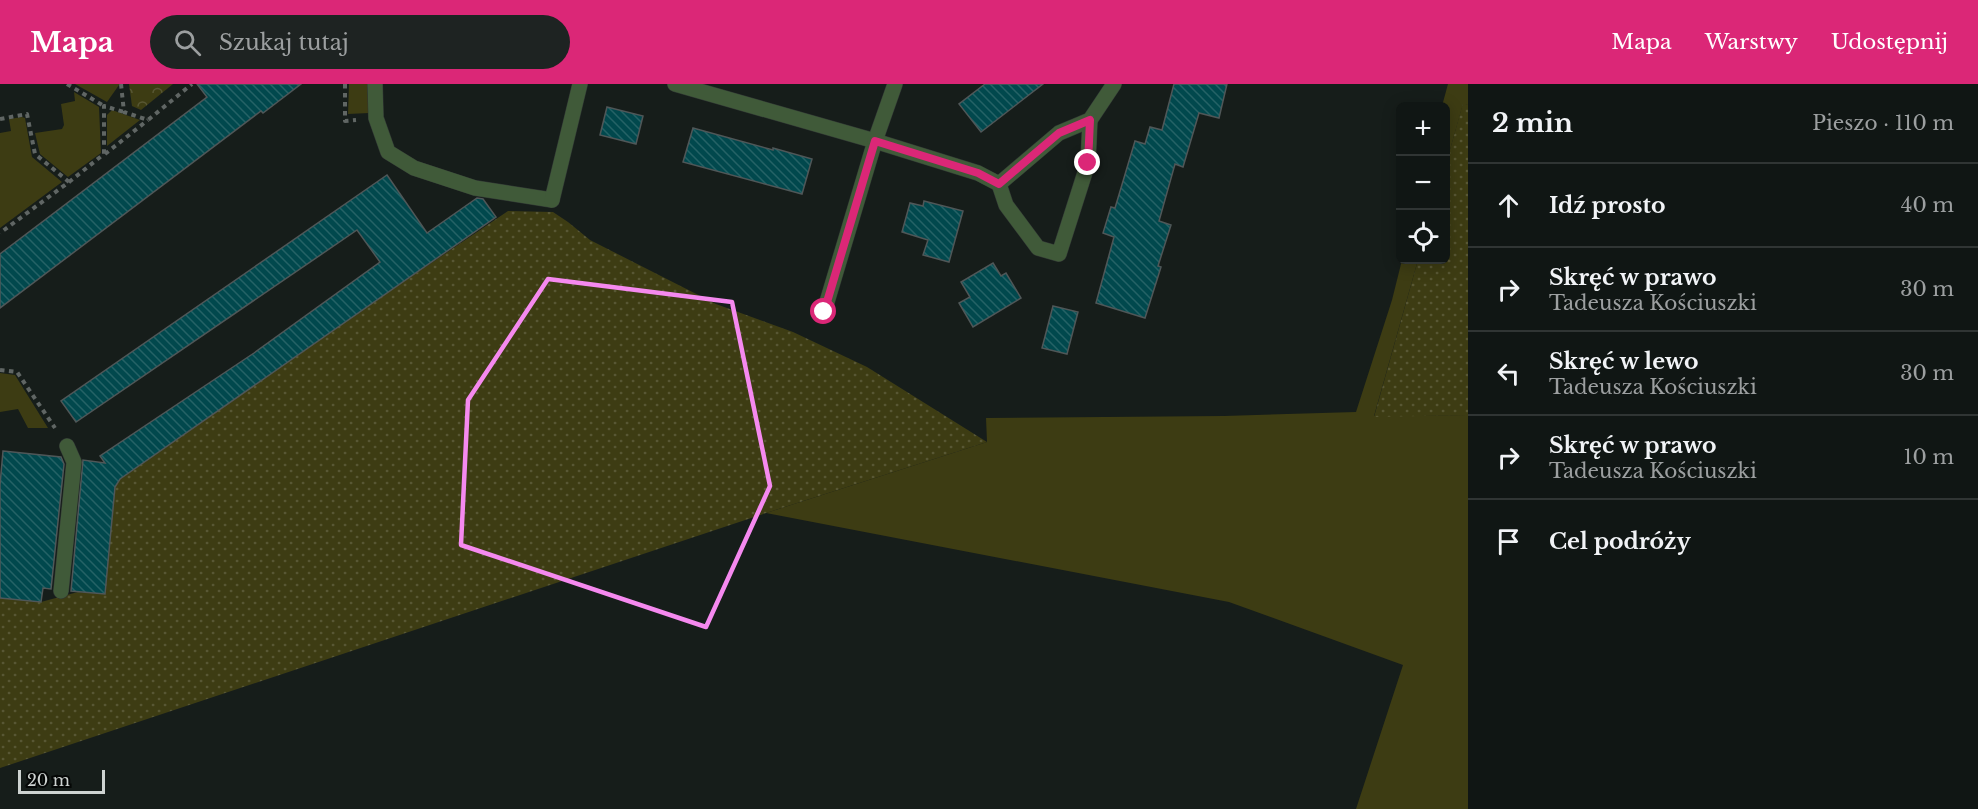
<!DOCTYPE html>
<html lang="pl">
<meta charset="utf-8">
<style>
body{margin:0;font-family:"Libre Baskerville",serif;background:#1e2322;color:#f1f3f6}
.controls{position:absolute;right:18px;top:18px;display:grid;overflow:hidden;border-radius:9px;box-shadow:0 3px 15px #0003}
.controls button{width:54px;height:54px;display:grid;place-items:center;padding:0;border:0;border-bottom:2px solid #303534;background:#101614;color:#f1f3f6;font:30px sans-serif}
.scale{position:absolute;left:18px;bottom:15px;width:87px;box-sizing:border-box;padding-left:6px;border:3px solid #ced3d1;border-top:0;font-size:16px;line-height:21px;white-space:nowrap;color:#ced3d1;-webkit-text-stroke:4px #050706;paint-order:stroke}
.stop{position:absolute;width:18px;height:18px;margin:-14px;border:4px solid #db2777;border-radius:50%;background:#fff}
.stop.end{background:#db2777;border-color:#fff;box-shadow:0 2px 6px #0008}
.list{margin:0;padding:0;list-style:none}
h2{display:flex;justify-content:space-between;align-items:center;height:78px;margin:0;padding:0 24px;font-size:26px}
h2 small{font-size:20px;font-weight:400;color:#9c9fa0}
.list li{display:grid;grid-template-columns:39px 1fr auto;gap:18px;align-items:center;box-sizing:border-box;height:84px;padding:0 24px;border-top:2px solid #303534}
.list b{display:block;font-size:22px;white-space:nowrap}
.list p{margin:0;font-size:20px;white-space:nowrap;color:#9c9fa0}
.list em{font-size:20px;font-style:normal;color:#9c9fa0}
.icon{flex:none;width:33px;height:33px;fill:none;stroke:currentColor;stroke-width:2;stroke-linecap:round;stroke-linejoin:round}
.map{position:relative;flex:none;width:1468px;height:725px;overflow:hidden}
header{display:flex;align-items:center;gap:36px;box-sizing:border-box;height:84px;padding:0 30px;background:#db2777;color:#fff}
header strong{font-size:28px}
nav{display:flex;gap:33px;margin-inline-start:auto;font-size:21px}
.search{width:420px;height:54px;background:#1e2322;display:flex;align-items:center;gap:15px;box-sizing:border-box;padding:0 21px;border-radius:33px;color:#9c9fa0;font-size:22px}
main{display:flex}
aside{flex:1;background:#101614}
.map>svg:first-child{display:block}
</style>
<header>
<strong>Mapa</strong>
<div class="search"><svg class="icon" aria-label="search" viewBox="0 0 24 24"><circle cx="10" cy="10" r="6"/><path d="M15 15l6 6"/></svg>Szukaj tutaj</div>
<nav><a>Mapa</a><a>Warstwy</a><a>Udostępnij</a></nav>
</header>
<main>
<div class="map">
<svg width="1468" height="725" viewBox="0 0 1468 725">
<defs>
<pattern id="park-crowns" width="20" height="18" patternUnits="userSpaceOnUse" patternTransform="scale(1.5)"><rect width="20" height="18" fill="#3d3c13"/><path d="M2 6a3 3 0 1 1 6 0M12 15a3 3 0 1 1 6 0" fill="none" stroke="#585734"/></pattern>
<pattern id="garden-dots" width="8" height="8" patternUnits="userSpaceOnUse" patternTransform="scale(1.5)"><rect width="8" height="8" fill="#3d3c13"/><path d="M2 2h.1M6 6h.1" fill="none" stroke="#585734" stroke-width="1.8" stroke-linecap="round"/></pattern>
<pattern id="building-back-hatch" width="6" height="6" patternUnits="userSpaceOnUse" patternTransform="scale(1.5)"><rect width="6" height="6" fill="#01484d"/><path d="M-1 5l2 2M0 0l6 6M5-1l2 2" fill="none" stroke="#256266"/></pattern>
</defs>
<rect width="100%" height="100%" fill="#161d1a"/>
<!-- grass -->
<g fill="#3d3c13">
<polygon points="75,0 119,0 119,1 107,18"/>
<polygon points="349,0 367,0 369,29 348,30"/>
<polygon points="1448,0 1468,0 1468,21 1463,20 1446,80 1446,22 1442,22"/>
<polygon points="74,8 99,23 101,69 68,93 40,70 35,49 62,45 64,41 61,20 75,17"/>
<polygon points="112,26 140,36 107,62 107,31"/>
<polygon points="22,33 25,34 32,73 62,98 0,144 0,49 11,47 9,35"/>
<polygon points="1402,176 1418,176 1374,332 1468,331 1468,725 1356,725 1403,581 1229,518 766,429 987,358 986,334 1224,332 1356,328 1392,216"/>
<polygon points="0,289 15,291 48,344 28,344 18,325 0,328"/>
</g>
<!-- park -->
<polygon fill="url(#park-crowns)" points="129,0 173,0 141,26 132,22"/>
<!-- garden -->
<g fill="url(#garden-dots)">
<polygon points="1463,19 1468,21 1468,331 1374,333 1418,176 1446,176 1446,80"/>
<polygon points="508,127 553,128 568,138 590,156 716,220 793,248 867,283 987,358 766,429 0,684 0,514 41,518 78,508 104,510 115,403 120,395 325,251"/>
</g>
<!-- building -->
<g fill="url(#building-back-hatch)" stroke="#4f5758" stroke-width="1.5">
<polygon points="197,0 301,0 263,29 261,27 0,224 0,170 207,13"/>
<polygon points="985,0 1043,0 981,48 959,20"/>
<polygon points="1174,0 1227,0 1219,34 1199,29 1183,83 1175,80 1159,137 1171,141 1158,182 1161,183 1145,234 1096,219 1114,153 1103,149 1111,123 1115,124 1135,57 1145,60 1150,43 1162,46"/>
<polygon points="607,23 643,32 636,60 600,51"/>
<polygon points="693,44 773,66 773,64 812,75 802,110 683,78"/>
<polygon points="387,91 427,149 477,114 483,115 496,133 120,395 115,403 105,510 71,507 83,376 105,379 100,372 254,269 380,178 357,146 76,338 61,317"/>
<polygon points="924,117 963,127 949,178 923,171 928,156 902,148 910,119 923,122"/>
<polygon points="993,179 1001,192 1006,189 1021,214 973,243 959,219 970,213 961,198"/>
<polygon points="1053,222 1078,228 1067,270 1042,264"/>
<polygon points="3,367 61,373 64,380 51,505 43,504 41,518 0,514 0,401"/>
</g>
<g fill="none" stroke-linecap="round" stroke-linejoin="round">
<defs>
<g id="lane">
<polyline points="375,0 376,34 388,68 414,84 475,104 552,116"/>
<polyline points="824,228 875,57"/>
<polyline points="61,507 74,378 67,362"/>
</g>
<g id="street">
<polyline points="675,0 875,57 978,89 999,100 1059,49 1090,36 1114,0"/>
<polyline points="875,57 895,0"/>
<polyline points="999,100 1006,121 1038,164 1059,170 1088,79 1090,36"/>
<polyline points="552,116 580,0"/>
</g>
</defs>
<!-- lane casing -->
<use href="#lane" stroke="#303634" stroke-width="16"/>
<!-- street casing -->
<use href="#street" stroke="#303634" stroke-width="16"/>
<!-- path -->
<g stroke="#606664" stroke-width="4" stroke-dasharray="4.5 4.5" stroke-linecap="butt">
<polyline points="67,0 104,22"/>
<polyline points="121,0 124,28 148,36 192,0"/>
<polyline points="345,0 345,37 356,36"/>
<polyline points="0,35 27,30 35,70 69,98 0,149"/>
<polyline points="105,70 148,36"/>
<polyline points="69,98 104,70 104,22 124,28"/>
<polyline points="0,286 17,288 55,344"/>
</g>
<!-- lane -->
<use href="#lane" stroke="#405a39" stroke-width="15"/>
<!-- street -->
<use href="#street" stroke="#405a39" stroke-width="15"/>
</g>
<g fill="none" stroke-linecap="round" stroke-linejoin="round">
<!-- route -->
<polyline stroke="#db2777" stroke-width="8" points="824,228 875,57 978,89 999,100 1059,49 1090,36 1088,79"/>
</g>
<!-- marked area -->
<path fill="none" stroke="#f589ef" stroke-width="4.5" stroke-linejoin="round" d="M548,195L732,218L770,402L706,543L461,461L468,316Z"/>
</svg>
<div class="controls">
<button>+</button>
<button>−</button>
<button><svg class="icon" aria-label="locate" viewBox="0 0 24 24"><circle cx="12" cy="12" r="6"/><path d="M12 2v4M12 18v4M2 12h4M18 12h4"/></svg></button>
</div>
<div class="scale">20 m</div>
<div class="stop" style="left:824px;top:228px"></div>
<div class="stop end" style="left:1088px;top:79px"></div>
</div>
<aside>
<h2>2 min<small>Pieszo · 110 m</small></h2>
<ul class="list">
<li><svg class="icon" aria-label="ahead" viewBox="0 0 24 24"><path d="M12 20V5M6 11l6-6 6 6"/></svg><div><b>Idź prosto</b></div><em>40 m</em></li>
<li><svg class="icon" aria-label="right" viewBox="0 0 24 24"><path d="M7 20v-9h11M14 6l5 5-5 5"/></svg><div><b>Skręć w prawo</b><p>Tadeusza Kościuszki</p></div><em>30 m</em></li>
<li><svg class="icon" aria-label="left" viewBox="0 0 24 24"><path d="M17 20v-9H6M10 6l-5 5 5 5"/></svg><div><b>Skręć w lewo</b><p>Tadeusza Kościuszki</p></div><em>30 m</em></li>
<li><svg class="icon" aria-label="right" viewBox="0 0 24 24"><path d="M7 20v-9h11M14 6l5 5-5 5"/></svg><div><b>Skręć w prawo</b><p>Tadeusza Kościuszki</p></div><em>10 m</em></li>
<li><svg class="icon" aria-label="arrive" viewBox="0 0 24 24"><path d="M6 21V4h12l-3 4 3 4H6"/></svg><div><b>Cel podróży</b></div></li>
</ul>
</aside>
</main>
